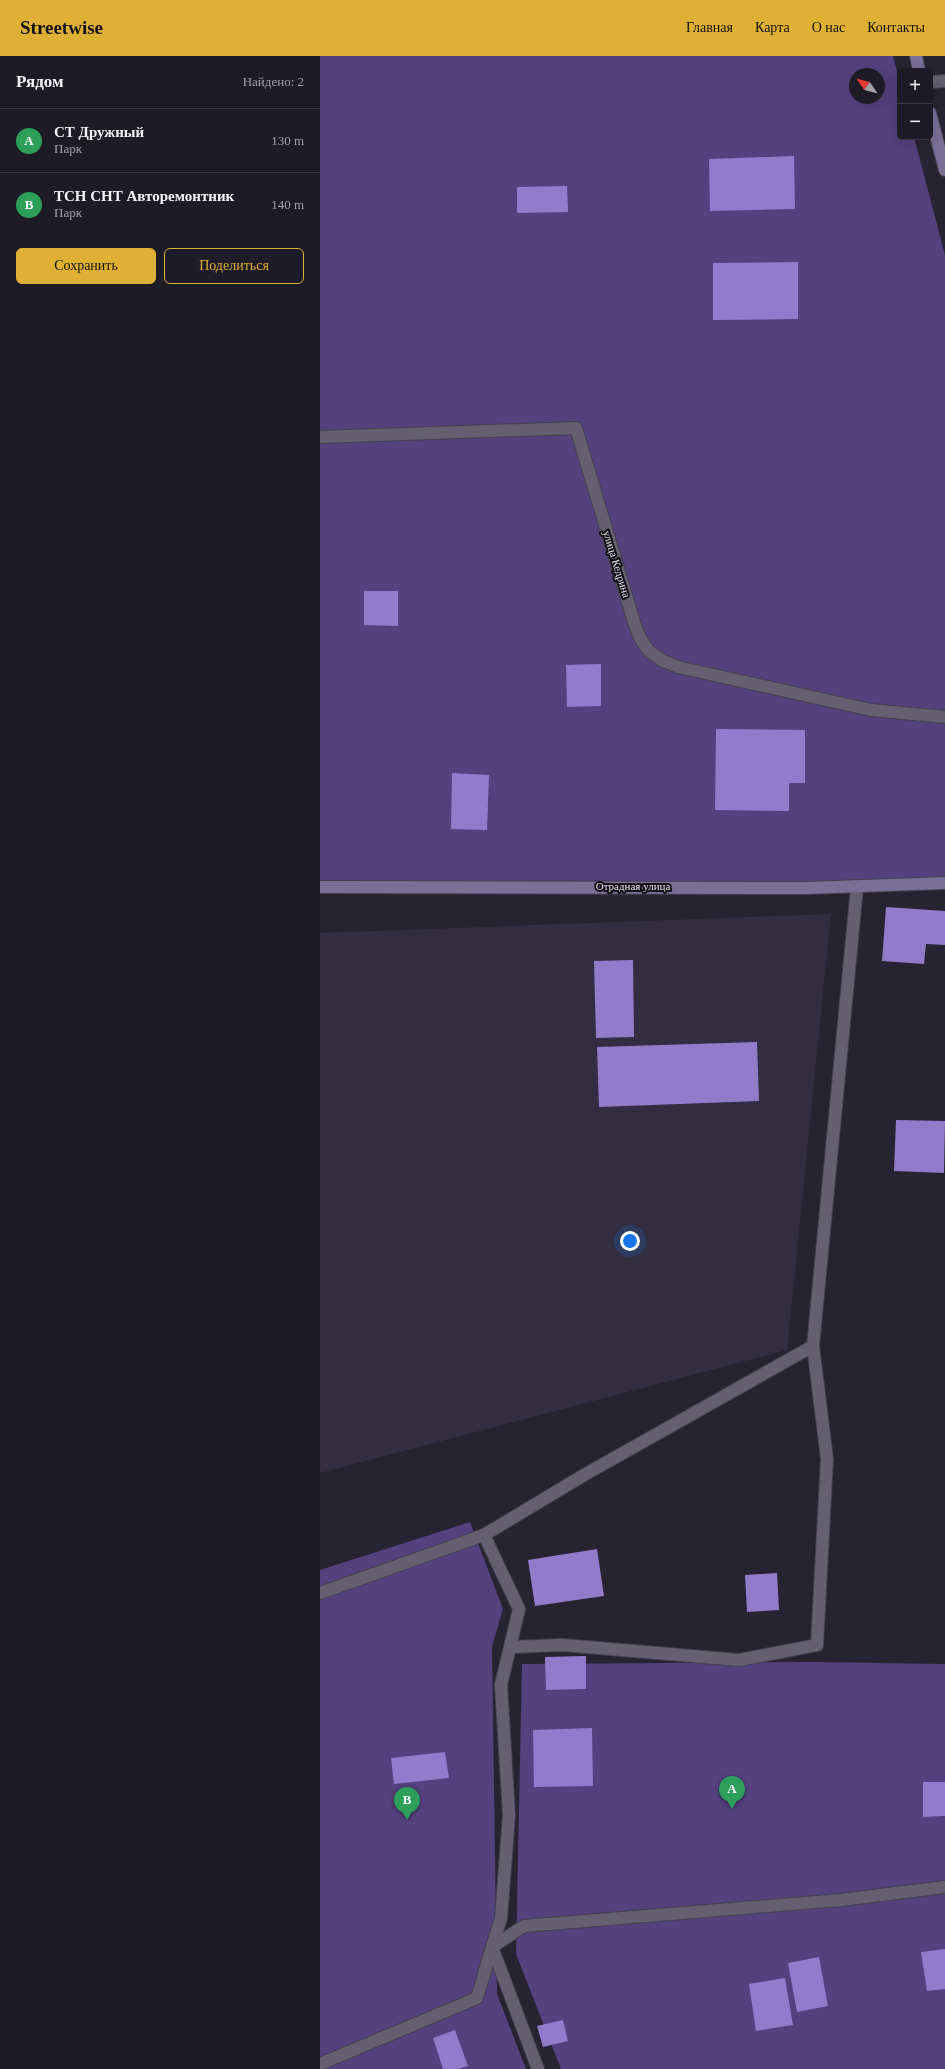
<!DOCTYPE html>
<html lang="ru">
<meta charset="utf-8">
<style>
body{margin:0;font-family:"Times New Roman",serif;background:#25242d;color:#f1f3f6}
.controls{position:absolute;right:12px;top:12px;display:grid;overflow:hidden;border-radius:6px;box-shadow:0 4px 16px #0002}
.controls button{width:36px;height:36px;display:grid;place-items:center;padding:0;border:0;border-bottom:1px solid #3b3942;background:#1d1b25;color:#f1f3f6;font:20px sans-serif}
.compass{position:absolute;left:529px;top:12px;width:36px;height:36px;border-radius:50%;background:#1d1b25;box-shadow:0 4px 16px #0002;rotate:305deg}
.you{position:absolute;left:310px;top:1185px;width:14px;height:14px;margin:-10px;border:3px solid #fff;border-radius:50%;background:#1a73e8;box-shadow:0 0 0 6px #1a73e833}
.badge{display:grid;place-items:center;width:26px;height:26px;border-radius:50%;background:#e0b034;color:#fff;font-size:13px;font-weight:700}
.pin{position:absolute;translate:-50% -33px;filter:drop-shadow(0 1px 2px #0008)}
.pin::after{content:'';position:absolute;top:21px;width:14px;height:12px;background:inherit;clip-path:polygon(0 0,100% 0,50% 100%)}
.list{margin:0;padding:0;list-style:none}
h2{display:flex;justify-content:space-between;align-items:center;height:52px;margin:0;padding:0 16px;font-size:17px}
h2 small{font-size:13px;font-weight:400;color:#a0a1a7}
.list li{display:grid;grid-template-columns:26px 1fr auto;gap:12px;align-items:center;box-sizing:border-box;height:64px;padding:0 16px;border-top:1px solid #3b3942}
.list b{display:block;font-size:15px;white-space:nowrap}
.list p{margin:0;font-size:13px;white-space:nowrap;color:#a0a1a7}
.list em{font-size:13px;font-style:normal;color:#a0a1a7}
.actions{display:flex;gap:8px;padding:12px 16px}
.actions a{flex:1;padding:9px 0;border:1px solid #e0b034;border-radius:6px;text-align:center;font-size:14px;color:#e0b034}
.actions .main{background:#e0b034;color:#111}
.map{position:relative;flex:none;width:625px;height:2013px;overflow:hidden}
header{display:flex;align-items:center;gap:24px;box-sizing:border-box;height:56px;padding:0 20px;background:#e0b034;color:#111}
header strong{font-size:19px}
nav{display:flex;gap:22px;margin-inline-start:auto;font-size:14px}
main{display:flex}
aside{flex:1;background:#1d1b25}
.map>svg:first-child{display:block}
</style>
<header>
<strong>Streetwise</strong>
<nav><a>Главная</a><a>Карта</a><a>О нас</a><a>Контакты</a></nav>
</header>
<main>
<aside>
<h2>Рядом<small>Найдено: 2</small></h2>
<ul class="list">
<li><span class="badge" style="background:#2e9e5b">A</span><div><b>СТ Дружный</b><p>Парк</p></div><em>130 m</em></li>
<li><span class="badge" style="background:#2e9e5b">B</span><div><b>ТСН СНТ Авторемонтник</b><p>Парк</p></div><em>140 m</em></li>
</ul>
<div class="actions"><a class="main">Сохранить</a><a>Поделиться</a></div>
</aside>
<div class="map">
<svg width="625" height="2013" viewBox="0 0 625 2013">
<rect width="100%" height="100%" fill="#272431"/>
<!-- built -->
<polygon fill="#322d40" points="511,858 467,1294 0,1417 0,877"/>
<!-- green -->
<g fill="#54417e" fill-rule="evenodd">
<path d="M0,0H573L580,27V81H594L625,199V827L0,831ZM535,18H559V42H535Z"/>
<polygon points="150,1466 183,1553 172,1590 177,1938 206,2013 0,2013 0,1514"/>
<polygon points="492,1606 625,1608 625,2013 241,2013 196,1898 202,1608"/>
</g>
<!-- building -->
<g fill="#937bcc">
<polygon points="474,100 475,153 390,155 389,103"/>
<polygon points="247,130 248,156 197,157 197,131"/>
<polygon points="478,206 478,263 393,264 393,207"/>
<polygon points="44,535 78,535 78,570 44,569"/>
<polygon points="281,608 281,650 247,651 246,609"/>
<polygon points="396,673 485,674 485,727 469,727 469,755 395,754"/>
<polygon points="132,717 169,719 167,774 131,773"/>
<polygon points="566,851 625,855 625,889 606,888 604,908 562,905"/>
<polygon points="313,904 314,981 276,982 274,905"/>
<polygon points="437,986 439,1045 279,1051 277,991"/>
<polygon points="576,1064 625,1065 624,1117 574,1115"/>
<polygon points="277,1493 284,1540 215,1550 208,1504"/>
<polygon points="457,1517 459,1554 427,1556 425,1519"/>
<polygon points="266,1600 266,1633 226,1634 225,1601"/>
<polygon points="272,1672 273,1730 214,1731 213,1674"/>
<polygon points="125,1696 129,1722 74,1728 71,1702"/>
<polygon points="603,1726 625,1726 625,1760 603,1761"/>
<polygon points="625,1893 625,1933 607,1935 601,1896"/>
<polygon points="499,1901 508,1950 477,1956 468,1907"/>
<polygon points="465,1922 473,1969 436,1975 429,1928"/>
<polygon points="243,1964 248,1985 223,1991 217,1970"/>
<polygon points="135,1974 148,2010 138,2013 123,2013 113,1982"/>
</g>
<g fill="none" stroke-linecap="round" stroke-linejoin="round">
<defs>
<polyline id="lane" points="610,26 625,25"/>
<g id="street">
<polyline points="0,381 256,372 314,566 320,582 329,595 343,605 358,611 551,654 625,661"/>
<polyline points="164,1479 199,1553 181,1629 189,1759 181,1862 172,1891 218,2013"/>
<polyline points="0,1537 164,1479 264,1419 493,1290 537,831"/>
<polyline points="191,1591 243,1589 419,1604 497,1589 507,1403 493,1290"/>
<polyline points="0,2008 157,1942 172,1891 204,1870 521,1844 625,1831"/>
</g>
<g id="secondary">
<polyline points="596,0 599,15"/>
<polyline points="610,57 625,114"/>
<polyline points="0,831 487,832 625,827"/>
</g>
</defs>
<!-- lane casing -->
<use href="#lane" stroke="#44414d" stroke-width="14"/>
<!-- street casing -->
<use href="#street" stroke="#44414d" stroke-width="14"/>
<!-- secondary casing -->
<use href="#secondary" stroke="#44414d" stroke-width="14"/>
<!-- lane -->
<use href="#lane" stroke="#646070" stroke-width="12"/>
<!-- street -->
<use href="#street" stroke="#646070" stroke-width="12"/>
<!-- secondary -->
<use href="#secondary" stroke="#7a6f97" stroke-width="12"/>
</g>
<g text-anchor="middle" stroke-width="4" stroke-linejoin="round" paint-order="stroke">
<!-- street labels -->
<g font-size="11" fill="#e9e7f0" stroke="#100e14">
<text transform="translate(297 508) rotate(73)" y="4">улица Кедрина</text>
<text x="313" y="834">Отрадная улица</text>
</g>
</g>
</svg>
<div class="controls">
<button>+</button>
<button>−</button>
</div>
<svg class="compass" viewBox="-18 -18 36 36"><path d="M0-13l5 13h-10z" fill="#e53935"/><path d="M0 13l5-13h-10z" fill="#a0a1a7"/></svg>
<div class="you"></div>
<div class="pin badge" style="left:412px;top:1753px;background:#2e9e5b">A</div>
<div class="pin badge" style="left:87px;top:1764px;background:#2e9e5b">B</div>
</div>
</main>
